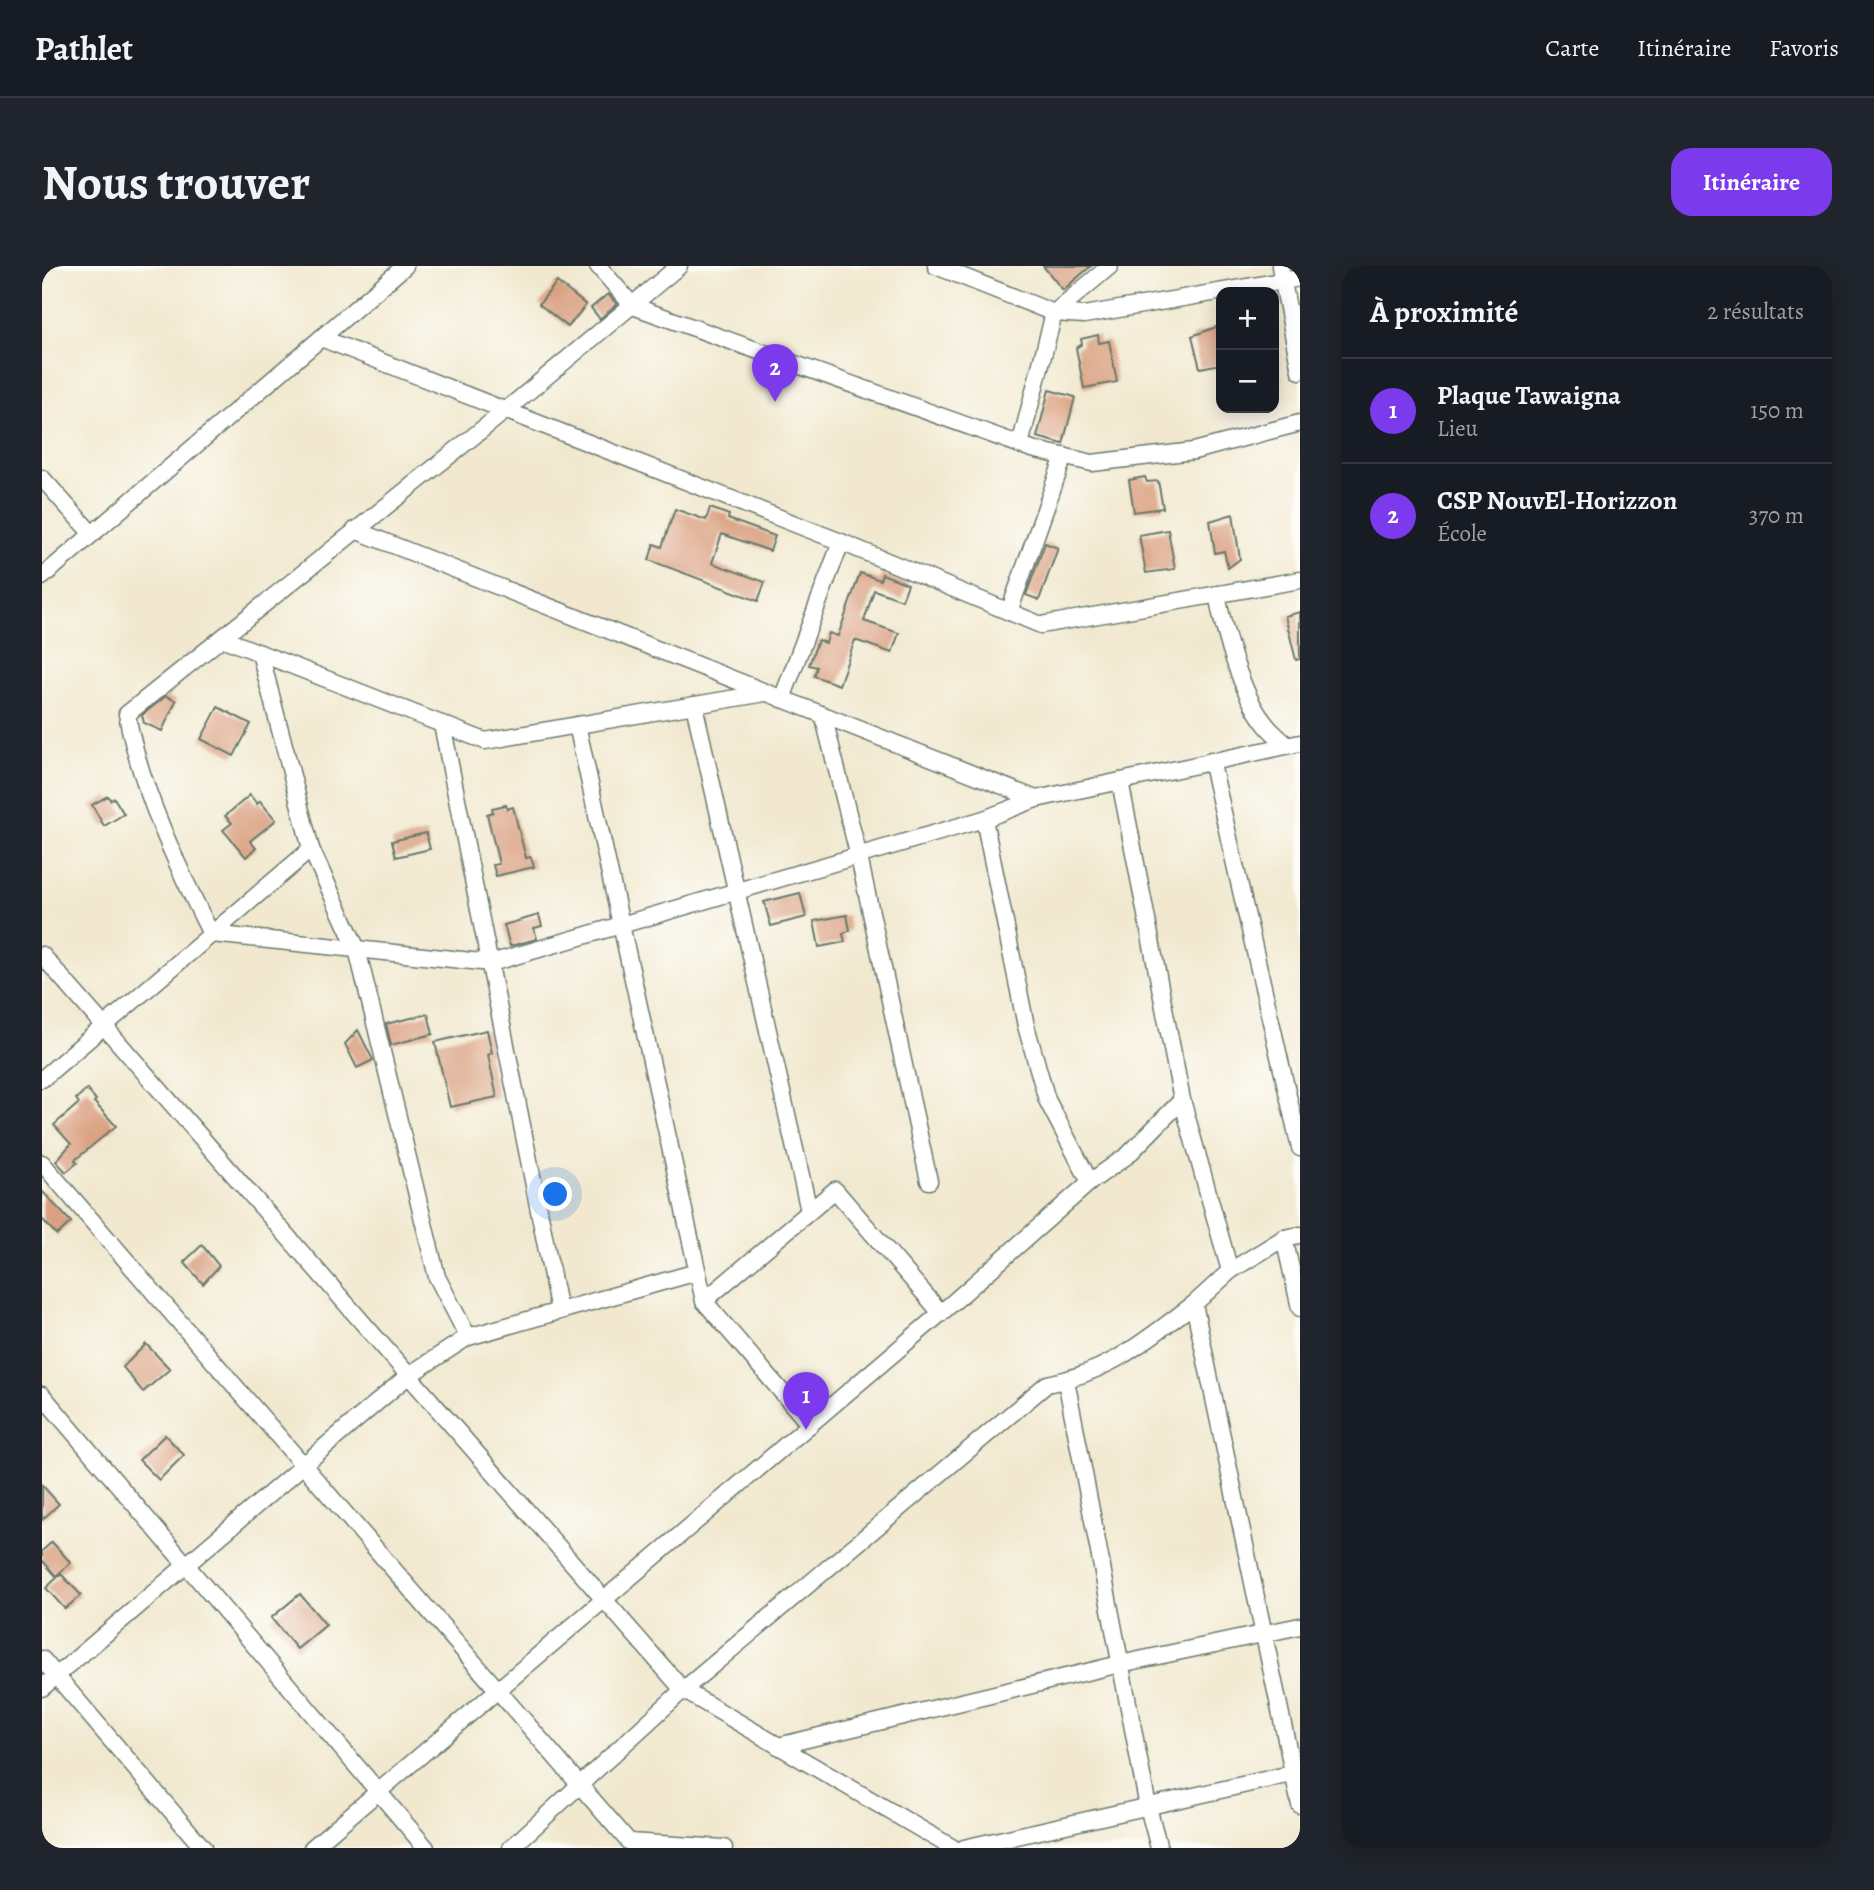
<!DOCTYPE html>
<html lang="fr">
<meta charset="utf-8">
<style>
body{margin:0;font-family:Alegreya,serif;background:#20242c;color:#f1f3f6}
.controls{position:absolute;right:21px;top:21px;display:grid;overflow:hidden;border-radius:14px;box-shadow:0 4px 18px #0003}
.controls button{width:63px;height:63px;display:grid;place-items:center;padding:0;border:0;border-bottom:2px solid #363941;background:#171b24;color:#f1f3f6;font:35px sans-serif}
.you{position:absolute;left:514px;top:929px;width:24px;height:24px;margin:-18px;border:5px solid #fff;border-radius:50%;background:#1a73e8;box-shadow:0 0 0 10px #1a73e833}
.badge{display:grid;place-items:center;width:46px;height:46px;border-radius:50%;background:#7c3aed;color:#fff;font-size:23px;font-weight:700}
.pin{position:absolute;translate:-50% -58px;filter:drop-shadow(0 2px 4px #0008)}
.pin::after{content:'';position:absolute;top:37px;width:24px;height:21px;background:inherit;clip-path:polygon(0 0,100% 0,50% 100%)}
.list{margin:0;padding:0;list-style:none}
h2{display:flex;justify-content:space-between;align-items:center;height:91px;margin:0;padding:0 28px;font-size:30px}
h2 small{font-size:23px;font-weight:400;color:#9ea1a6}
.list li{display:grid;grid-template-columns:46px 1fr auto;gap:21px;align-items:center;box-sizing:border-box;height:105px;padding:0 28px;border-top:2px solid #363941}
.list b{display:block;font-size:26px;white-space:nowrap}
.list p{margin:0;font-size:23px;white-space:nowrap;color:#9ea1a6}
.list em{font-size:23px;font-style:normal;color:#9ea1a6}
.map{position:relative;flex:none;width:1258px;height:1582px;overflow:hidden;border-radius:21px}
header{display:flex;align-items:center;gap:42px;box-sizing:border-box;height:98px;padding:0 35px;background:#171b24;border-bottom:2px solid #363941}
header strong{font-size:33px}
nav{display:flex;gap:38px;margin-inline-start:auto;font-size:24px}
.intro{display:flex;align-items:center;justify-content:space-between;box-sizing:border-box;height:168px;padding:0 42px}
h1{margin:0;font-size:49px}
.button{padding:18px 32px;border-radius:21px;background:#7c3aed;color:#fff;font-size:24px;font-weight:700}
main{display:flex;gap:42px;padding:0 42px}
aside{flex:1;background:#171b24;border-radius:21px;box-shadow:0 4px 18px #0003}
.map>svg:first-child{display:block}
</style>
<header>
<strong>Pathlet</strong>
<nav><a>Carte</a><a>Itinéraire</a><a>Favoris</a></nav>
</header>
<div class="intro"><h1>Nous trouver</h1><a class="button">Itinéraire</a></div>
<main>
<div class="map">
<svg width="1258" height="1582" viewBox="0 0 1258 1582">
<rect width="100%" height="100%" fill="#fdfcf7"/>
<filter id="ink" filterUnits="userSpaceOnUse"><feTurbulence type="fractalNoise" baseFrequency=".0143" numOctaves="2"/><feDisplacementMap in="SourceGraphic" scale="14" xChannelSelector="R" yChannelSelector="G"/><feConvolveMatrix kernelMatrix="1 2 1 2 8 2 1 2 1" color-interpolation-filters="sRGB"/></filter>
<filter id="wash" filterUnits="userSpaceOnUse"><feTurbulence type="fractalNoise" baseFrequency=".00686" numOctaves="4" result="noise"/><feDisplacementMap in="SourceGraphic" scale="28" xChannelSelector="R" yChannelSelector="G"/><feGaussianBlur stdDeviation="1.57" result="paint"/><feColorMatrix in="noise" values="0 0 0 0 0 0 0 0 0 0 0 0 0 0 0 0 0 1.4 0 .05"/><feComposite in="paint" operator="in"/></filter>
<g filter="url(#wash)">
<rect width="100%" height="100%" fill="#f1e8cf"/>
<g id="blocks">
<!-- building -->
<g fill="#daa081">
<polygon points="1001,0 1049,0 1021,24"/>
<polygon points="515,16 544,39 526,61 497,38"/>
<polygon points="566,28 575,38 558,53 549,42"/>
<polygon points="1177,60 1179,98 1158,102 1150,70"/>
<polygon points="1056,69 1057,77 1067,75 1075,116 1042,122 1034,82 1040,78 1039,73"/>
<polygon points="1007,124 1033,131 1021,178 995,171"/>
<polygon points="1103,211 1105,216 1116,215 1121,242 1092,246 1087,214"/>
<polygon points="668,242 687,249 686,253 733,270 728,285 680,268 670,297 723,316 716,335 607,294 612,278 620,281 633,243 664,254"/>
<polygon points="1191,248 1198,293 1186,302 1182,285 1173,287 1168,255"/>
<polygon points="1126,264 1133,303 1104,307 1097,269"/>
<polygon points="1003,277 1016,282 997,334 984,329"/>
<polygon points="818,307 838,314 840,308 866,318 860,334 832,324 822,355 857,367 850,387 813,374 797,419 772,410 775,401 767,399 776,374 784,377 787,367 796,370"/>
<polygon points="1258,346 1258,393 1254,394 1243,350"/>
<polygon points="124,430 134,435 120,465 102,457 100,449"/>
<polygon points="176,441 209,458 192,490 159,473"/>
<polygon points="208,529 215,538 218,535 234,554 208,575 214,582 204,591 181,564 190,557 183,550"/>
<polygon points="66,530 68,534 72,532 82,548 62,560 50,539"/>
<polygon points="464,539 465,543 471,541 484,592 489,591 492,601 454,610 451,599 457,598 445,548 451,546 450,542"/>
<polygon points="384,567 388,583 354,591 350,575"/>
<polygon points="758,627 764,651 729,660 722,636"/>
<polygon points="497,649 500,660 492,662 495,673 468,680 462,659"/>
<polygon points="805,649 808,664 801,668 803,676 777,681 772,655"/>
<polygon points="386,748 391,768 349,779 344,758"/>
<polygon points="316,764 331,794 315,802 303,778"/>
<polygon points="445,764 450,787 446,789 455,831 408,841 393,776"/>
<polygon points="45,823 54,834 52,836 74,860 33,894 35,897 24,906 14,895 29,878 12,859 37,837 34,833"/>
<polygon points="0,925 29,956 15,969 0,953"/>
<polygon points="160,979 177,1000 161,1018 142,996"/>
<polygon points="104,1078 128,1103 101,1126 81,1101"/>
<polygon points="123,1169 142,1189 117,1214 97,1194"/>
<polygon points="0,1219 17,1238 0,1254"/>
<polygon points="10,1276 29,1297 14,1310 0,1294 0,1285"/>
<polygon points="19,1308 39,1329 23,1343 4,1322"/>
<polygon points="258,1328 284,1359 255,1383 229,1352"/>
</g>
</g>
</g>
<g filter="url(#ink)">
<use href="#blocks" fill-opacity="0" stroke="#68796a" stroke-width="2"/>
<g fill="none" stroke-linecap="round" stroke-linejoin="round">
<defs>
<g id="minor">
<polyline points="556,0 591,40 990,183 1050,197 1152,185 1258,157"/>
<path d="M637,0L463,145L85,448C97,519 137,604 169,668L449,697L942,553L994,533L1258,477"/>
<polyline points="894,0 1012,47 1042,49 1258,12"/>
<polyline points="1238,0 1258,105"/>
<polyline points="279,72 799,276 999,359 1258,314"/>
<polyline points="978,179 1012,47 1068,0"/>
<polyline points="0,212 50,268"/>
<polyline points="313,264 994,533"/>
<polyline points="0,311 363,0"/>
<path d="M1175,328C1181,363 1200,429 1222,456C1228,465 1237,472 1245,479"/>
<polyline points="967,346 1022,190"/>
<polyline points="182,373 443,475 723,427"/>
<polyline points="218,387 269,583 315,683 395,1011 426,1071"/>
<polyline points="740,433 799,276"/>
<polyline points="652,439 767,945"/>
<polyline points="781,449 817,591 887,915"/>
<polyline points="400,458 517,1045"/>
<polyline points="535,459 662,1035 768,1159"/>
<polyline points="1169,494 1258,882"/>
<polyline points="1078,515 1140,834 1188,1005 1242,972 1258,969"/>
<polyline points="942,553 984,760 1005,834 1048,916"/>
<polyline points="0,689 641,1424 911,1582"/>
<polyline points="0,813 269,583"/>
<polyline points="0,897 587,1576 682,1582"/>
<polyline points="1242,972 1258,1042"/>
<polyline points="1188,1005 1152,1038 1258,1539"/>
<polyline points="662,1035 793,924 899,1047"/>
<polyline points="1024,1114 1106,1541 1117,1582"/>
<polyline points="0,1129 384,1582"/>
<polyline points="0,1393 161,1582"/>
<polyline points="0,1422 367,1109 426,1071 655,1006"/>
<polyline points="736,1480 1078,1398 1258,1360"/>
<polyline points="270,1582 899,1047 1048,916 1086,889 1140,834"/>
<path d="M469,1582L641,1424L1005,1118C1069,1106 1102,1075 1152,1038"/>
<polyline points="922,1582 1258,1506"/>
</g>
</defs>
<!-- minor casing -->
<use href="#minor" stroke="#68796a" stroke-width="19"/>
<!-- minor -->
<use href="#minor" stroke="#fff" stroke-width="16"/>
</g>
</g>
</svg>
<div class="controls">
<button>+</button>
<button>−</button>
</div>
<div class="you"></div>
<div class="pin badge" style="left:764px;top:1164px">1</div>
<div class="pin badge" style="left:733px;top:136px">2</div>
</div>
<aside>
<h2>À proximité<small>2 résultats</small></h2>
<ul class="list">
<li><span class="badge">1</span><div><b>Plaque Tawaigna</b><p>Lieu</p></div><em>150 m</em></li>
<li><span class="badge">2</span><div><b>CSP NouvEl-Horizzon</b><p>École</p></div><em>370 m</em></li>
</ul>
</aside>
</main>
